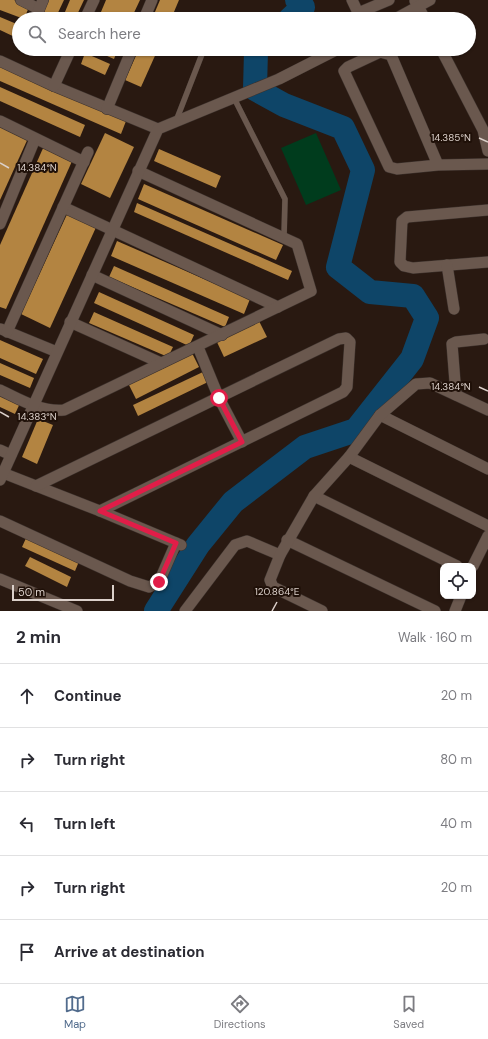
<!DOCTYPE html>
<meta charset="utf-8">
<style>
body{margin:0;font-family:"DM Sans",sans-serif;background:#f2f2f3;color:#2b2b33}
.controls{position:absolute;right:12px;bottom:12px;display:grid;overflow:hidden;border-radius:8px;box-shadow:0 1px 3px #0004}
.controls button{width:36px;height:36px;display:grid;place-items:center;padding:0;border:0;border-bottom:1px solid #e1e1e2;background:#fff;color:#2b2b33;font:20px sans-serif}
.scale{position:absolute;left:12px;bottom:10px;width:102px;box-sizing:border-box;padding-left:4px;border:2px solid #dbd0ca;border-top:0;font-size:11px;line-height:14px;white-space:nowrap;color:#dbd0ca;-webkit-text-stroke:3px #1f1008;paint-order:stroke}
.stop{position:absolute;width:12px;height:12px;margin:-9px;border:3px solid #e11d48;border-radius:50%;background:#fff}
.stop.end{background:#e11d48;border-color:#fff;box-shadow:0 1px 4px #0008}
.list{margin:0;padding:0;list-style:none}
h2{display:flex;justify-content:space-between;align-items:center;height:52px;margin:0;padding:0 16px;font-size:17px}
h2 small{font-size:13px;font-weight:400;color:#7c7c81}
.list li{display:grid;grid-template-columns:26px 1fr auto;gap:12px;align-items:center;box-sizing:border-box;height:64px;padding:0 16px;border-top:1px solid #e1e1e2}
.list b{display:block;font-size:15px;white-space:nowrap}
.list em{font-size:13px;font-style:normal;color:#7c7c81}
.icon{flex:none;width:22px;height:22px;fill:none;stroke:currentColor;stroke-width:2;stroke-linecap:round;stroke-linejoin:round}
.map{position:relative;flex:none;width:488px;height:611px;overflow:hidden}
.search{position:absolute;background:#fff;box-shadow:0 1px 3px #0004;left:12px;right:12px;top:12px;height:44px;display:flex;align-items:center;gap:10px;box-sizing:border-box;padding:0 14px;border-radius:22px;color:#7c7c81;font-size:15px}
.sheet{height:372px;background:#fff}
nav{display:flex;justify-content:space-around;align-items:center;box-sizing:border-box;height:56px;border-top:1px solid #e1e1e2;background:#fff;font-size:11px;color:#7c7c81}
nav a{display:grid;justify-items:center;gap:2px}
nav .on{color:#526c8d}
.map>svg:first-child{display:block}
</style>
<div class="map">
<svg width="488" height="611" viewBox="0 0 488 611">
<rect width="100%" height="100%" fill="#291911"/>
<!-- green -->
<polygon fill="#003c1d" points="316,133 341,190 306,205 281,148"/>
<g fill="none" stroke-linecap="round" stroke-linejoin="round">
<!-- river -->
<g stroke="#0e4568" stroke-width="24">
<polyline points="290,19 303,7 297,0"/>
<polyline points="156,611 198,545 233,502 305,447 356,430 412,359 427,318 413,296 370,292 338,267 363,170 343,128 284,105 255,89 256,51 258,49"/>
</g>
</g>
<!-- building -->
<g fill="#b38441">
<polygon points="0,0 14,0 29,7 24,19 0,10"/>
<polygon points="48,0 64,0 55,19 40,19"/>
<polygon points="70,0 84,0 75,19 62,19"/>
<polygon points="106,0 140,0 131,19 98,19"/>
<polygon points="160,0 179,0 171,19 152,19"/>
<polygon points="0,17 19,25 19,39 0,30"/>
<polygon points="42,49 61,49 58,56"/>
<polygon points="91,49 118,49 114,59"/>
<polygon points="139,49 158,49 141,87 125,80"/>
<polygon points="85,53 110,64 105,75 81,64"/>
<polygon points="0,65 126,121 121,134 0,81"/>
<polygon points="0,87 85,125 80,137 0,101"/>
<polygon points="0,123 29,136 0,200"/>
<polygon points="105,133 134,147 110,198 81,184"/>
<polygon points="44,146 73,159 6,309 0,307 0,245"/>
<polygon points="159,149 221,176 216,188 154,161"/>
<polygon points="144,184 283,245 276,260 138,199"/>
<polygon points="137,203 292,271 288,280 134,212"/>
<polygon points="69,210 98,223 50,328 21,314"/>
<polygon points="117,241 250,299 244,314 111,256"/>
<polygon points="114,266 229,317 225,327 109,277"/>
<polygon points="99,292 194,335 189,346 94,303"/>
<polygon points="94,312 173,347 168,357 89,323"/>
<polygon points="259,321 267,337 224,357 216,340"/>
<polygon points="0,340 43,359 36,374 0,358"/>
<polygon points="191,351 199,367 136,399 128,383"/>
<polygon points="0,363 34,378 30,388 0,375"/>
<polygon points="203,372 208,382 138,416 133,405"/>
<polygon points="0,392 21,401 15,414 0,407"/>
<polygon points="38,419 53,425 37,464 22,457"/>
<polygon points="27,536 80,559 75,571 22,547"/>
<polygon points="30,557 71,577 67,587 25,566"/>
</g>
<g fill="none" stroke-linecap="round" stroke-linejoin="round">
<defs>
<g id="service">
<polyline points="216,19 217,18"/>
<polyline points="234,98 285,199 284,237"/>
<polyline points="176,121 204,49"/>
</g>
<g id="minor">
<polyline points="21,0 39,9"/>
<polyline points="352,0 361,19"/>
<polyline points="415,1 425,19"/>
<polyline points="358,13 389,0"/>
<polyline points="35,19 43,0"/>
<polyline points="85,19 94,0"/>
<polyline points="144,19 152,0"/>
<polyline points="395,19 430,0"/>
<polyline points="441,49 483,130 488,151"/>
<polyline points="0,61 54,86 158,129"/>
<polyline points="54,86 71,49"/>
<polyline points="107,109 132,49"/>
<polyline points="0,121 84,162"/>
<polyline points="438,165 391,55 380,52 348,67 344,71 389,167 397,169 438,165 488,164"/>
<polyline points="63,207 278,307"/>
<polyline points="488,210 407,217 402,221 400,262 404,266 413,268 488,262"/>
<polyline points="0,224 35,139"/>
<polyline points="447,265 454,309"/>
<polyline points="92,275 222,335"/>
<polyline points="70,322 161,363"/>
<polyline points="1,329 57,352"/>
<polyline points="7,332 88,152"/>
<polyline points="198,347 219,398 242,442"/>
<path d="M0,390C21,400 40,412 64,410L311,291L297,244L138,171"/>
<polyline points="456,395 452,344 456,342 484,339"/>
<polyline points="380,415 488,469"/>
<polyline points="0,450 11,455"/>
<polyline points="349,457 488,526"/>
<polyline points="3,473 100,511 181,545"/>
<polyline points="0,480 158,129 279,79 338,49"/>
<polyline points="36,486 339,339 346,338 350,342 347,387 343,392 100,511"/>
<polyline points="314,496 457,566"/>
<polyline points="0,521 130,581 149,587 159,582 176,543"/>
<polyline points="287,540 435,611"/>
<polyline points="473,566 488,536"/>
<polyline points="0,579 77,611"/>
<polyline points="185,611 235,545 247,541 280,555"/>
<polyline points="322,611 273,587 270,580 280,555 314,496 349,457 380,415 416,384 430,383 488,410"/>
<polyline points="455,611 461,596"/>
</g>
</defs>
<!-- service casing -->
<use href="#service" stroke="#3d322d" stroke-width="6"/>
<!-- minor casing -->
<use href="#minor" stroke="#3d322d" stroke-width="12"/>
<!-- service -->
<use href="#service" stroke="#6a584e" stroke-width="5.5"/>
<!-- minor -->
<use href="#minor" stroke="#6a584e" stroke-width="11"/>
</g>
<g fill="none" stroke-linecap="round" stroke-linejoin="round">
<!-- route -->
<polyline stroke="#e11d48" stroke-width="5" points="159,582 176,543 100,511 242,442 219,398"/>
</g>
<!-- ticks -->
<path fill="none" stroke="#dbd0ca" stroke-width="1.5" d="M479,138L488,142M0,163L9,168M479,387L488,391M0,412L9,417M272,611L277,602"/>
<g font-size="10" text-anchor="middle" fill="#dbd0ca" stroke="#1f1008" stroke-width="4" stroke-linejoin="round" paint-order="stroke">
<text x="451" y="141">14.385°N</text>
<text x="37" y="171">14.384°N</text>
<text x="451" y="390">14.384°N</text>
<text x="37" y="420">14.383°N</text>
<text x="277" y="595">120.864°E</text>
</g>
</svg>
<div class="controls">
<button><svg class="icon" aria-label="locate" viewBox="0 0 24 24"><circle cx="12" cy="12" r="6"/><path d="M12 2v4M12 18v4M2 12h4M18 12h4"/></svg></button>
</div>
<div class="scale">50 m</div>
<div class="stop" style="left:219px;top:398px"></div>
<div class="stop end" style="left:159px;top:582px"></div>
<div class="search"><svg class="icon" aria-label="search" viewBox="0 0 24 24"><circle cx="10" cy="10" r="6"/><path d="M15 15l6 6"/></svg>Search here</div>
</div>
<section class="sheet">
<h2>2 min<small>Walk · 160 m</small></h2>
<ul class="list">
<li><svg class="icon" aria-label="ahead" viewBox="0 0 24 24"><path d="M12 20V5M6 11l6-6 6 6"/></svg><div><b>Continue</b></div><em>20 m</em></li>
<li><svg class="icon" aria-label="right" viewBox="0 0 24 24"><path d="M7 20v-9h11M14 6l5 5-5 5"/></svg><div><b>Turn right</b></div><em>80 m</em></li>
<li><svg class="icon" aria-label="left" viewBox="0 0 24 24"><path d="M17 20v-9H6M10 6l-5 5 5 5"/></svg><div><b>Turn left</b></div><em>40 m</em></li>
<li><svg class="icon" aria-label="right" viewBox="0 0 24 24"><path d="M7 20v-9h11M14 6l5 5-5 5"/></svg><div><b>Turn right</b></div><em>20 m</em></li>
<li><svg class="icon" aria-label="arrive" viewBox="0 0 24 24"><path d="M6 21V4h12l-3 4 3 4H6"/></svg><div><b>Arrive at destination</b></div></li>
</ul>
</section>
<nav>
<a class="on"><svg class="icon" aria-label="map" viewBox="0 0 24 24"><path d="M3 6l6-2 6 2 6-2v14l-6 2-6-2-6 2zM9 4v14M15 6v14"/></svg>Map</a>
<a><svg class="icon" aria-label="directions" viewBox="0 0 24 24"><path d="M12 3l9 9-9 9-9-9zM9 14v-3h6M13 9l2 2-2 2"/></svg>Directions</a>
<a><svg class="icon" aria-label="saved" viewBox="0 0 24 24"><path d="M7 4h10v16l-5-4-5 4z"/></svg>Saved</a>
</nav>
